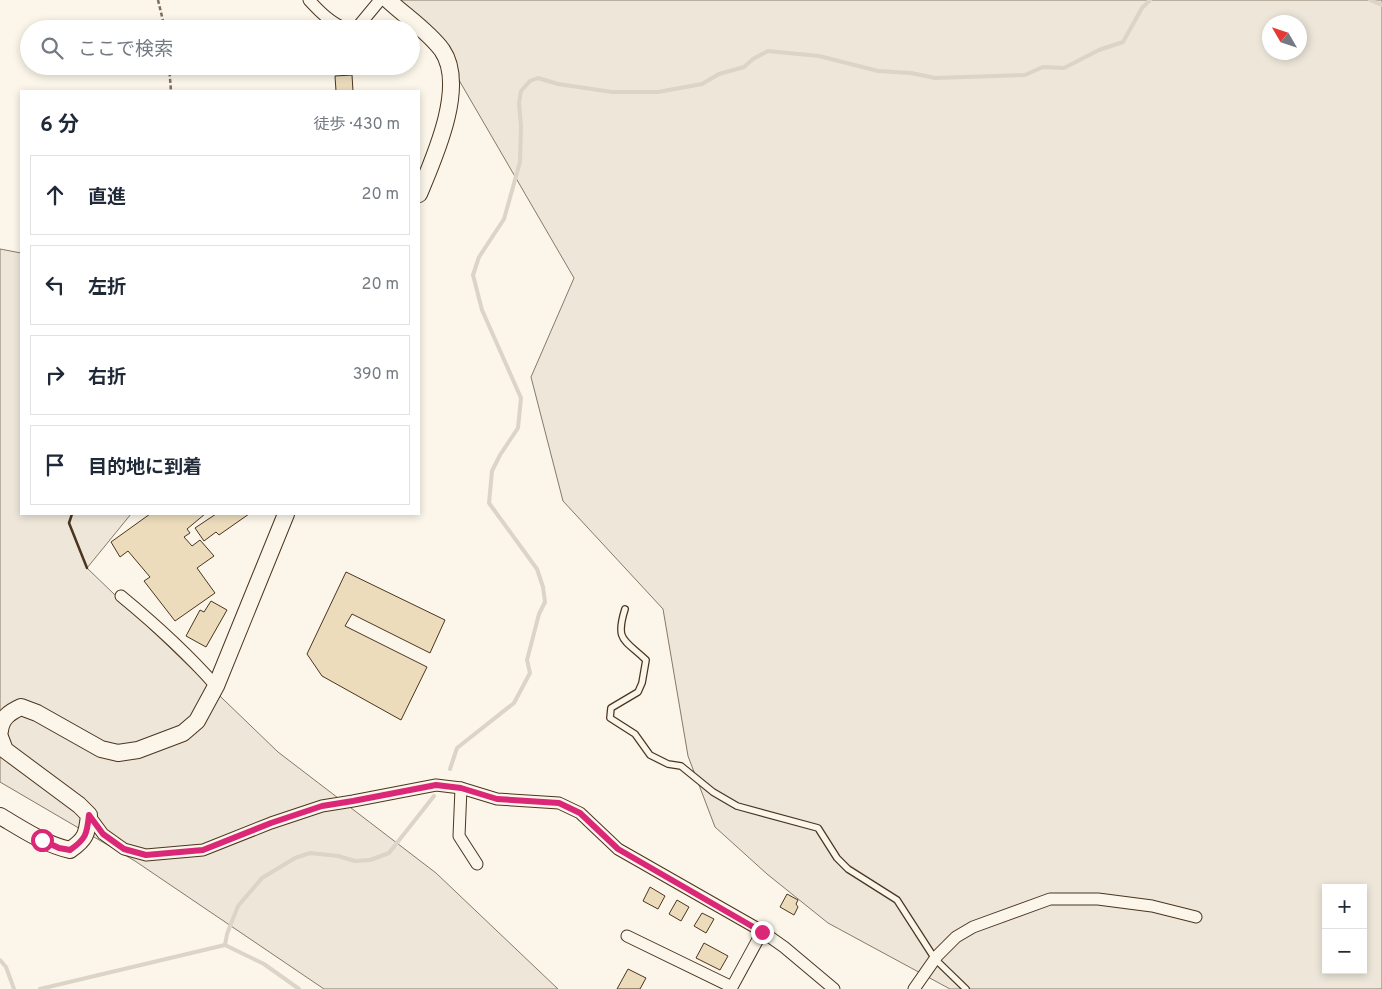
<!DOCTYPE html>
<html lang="ja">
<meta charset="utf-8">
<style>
body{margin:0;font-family:Overpass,"Noto Sans JP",sans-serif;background:#f2f2f3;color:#1f2937}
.controls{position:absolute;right:15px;bottom:15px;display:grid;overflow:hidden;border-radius:0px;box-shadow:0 2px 8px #0003}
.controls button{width:45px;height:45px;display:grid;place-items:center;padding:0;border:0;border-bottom:1px solid #e0e1e3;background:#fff;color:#1f2937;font:25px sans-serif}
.compass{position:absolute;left:1262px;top:15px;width:45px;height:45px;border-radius:50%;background:#fff;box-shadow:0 2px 8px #0003;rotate:309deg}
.stop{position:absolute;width:15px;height:15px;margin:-11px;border:4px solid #db2777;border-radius:50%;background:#fff}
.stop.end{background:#db2777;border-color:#fff;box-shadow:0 1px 5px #0008}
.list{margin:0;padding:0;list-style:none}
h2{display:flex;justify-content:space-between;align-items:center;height:65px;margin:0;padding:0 20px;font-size:21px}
h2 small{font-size:16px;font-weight:400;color:#747a83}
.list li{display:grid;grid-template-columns:32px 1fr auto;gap:15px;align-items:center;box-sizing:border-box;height:80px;margin:0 10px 10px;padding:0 10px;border:1px solid #e0e1e3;border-radius:0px}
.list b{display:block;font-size:19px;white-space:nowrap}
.list em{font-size:16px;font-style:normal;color:#747a83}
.icon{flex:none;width:28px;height:28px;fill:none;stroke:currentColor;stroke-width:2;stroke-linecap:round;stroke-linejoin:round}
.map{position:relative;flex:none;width:1382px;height:989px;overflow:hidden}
.search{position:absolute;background:#fff;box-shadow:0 2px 8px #0003;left:20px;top:20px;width:400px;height:55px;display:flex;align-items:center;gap:12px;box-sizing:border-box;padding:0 18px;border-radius:28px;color:#747a83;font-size:19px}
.panel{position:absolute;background:#fff;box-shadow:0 2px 8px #0003;left:20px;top:90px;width:400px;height:425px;border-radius:0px}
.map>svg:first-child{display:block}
</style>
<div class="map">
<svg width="1382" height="989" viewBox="0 0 1382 989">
<rect width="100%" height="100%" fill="#fbf6e9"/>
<!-- green -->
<g fill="#ede6d9" stroke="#887966" fill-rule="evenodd">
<path d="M394,0H1382V989H950L828,923L767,874L715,827L688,756L663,609L563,501L531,377L574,278L456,75ZM1270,22H1300V52H1270ZM1326,888H1363V970H1326Z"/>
<polygon points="0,249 21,253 21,514 131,514 87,568 278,752 436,873 558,989 324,989 135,861 0,782"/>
</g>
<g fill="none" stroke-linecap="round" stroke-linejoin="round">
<!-- stream -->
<g stroke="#dcd4c6" stroke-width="4">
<polyline points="1370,0 1382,5"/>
<polyline points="450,769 457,748 514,703 530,673 527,660 539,614 545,602 543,587 537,569 489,503 492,471 500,455 518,428 521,398 482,310 473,275 479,257 504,219 520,162 521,126 519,103 521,91 530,81 538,78 558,84 612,92 658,92 702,84 719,74 744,67 753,59 768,51 819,56 878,71 911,73 935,78 1025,75 1043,67 1064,68 1099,50 1123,42 1142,8 1150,0"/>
<polyline points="225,945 227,934 238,906 262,878 295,858 310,853 338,856 355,861 370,860 389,853 434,796"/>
<polyline points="0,960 6,967 14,989"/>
<polyline points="40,989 225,945 264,964 299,989"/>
</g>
</g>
<!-- building -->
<g fill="#ecdcbc" stroke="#4a3520">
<polygon points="352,75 353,91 336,91 335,76"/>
<polygon points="150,514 205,514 187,529 190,533 184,537 192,546 200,540 214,556 197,568 215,593 175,621 144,581 150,577 128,551 120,557 111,542"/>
<polygon points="216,514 249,514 219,535 216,532 204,541 195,528"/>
<polygon points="346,572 445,620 430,653 352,614 345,626 427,667 401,720 322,676 307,654"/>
<polygon points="211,601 227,610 206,647 186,636 200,610 204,612"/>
<polygon points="650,887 665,896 658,909 643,901"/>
<polygon points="787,894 798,900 796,904 798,907 794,915 780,907"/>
<polygon points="677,900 689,907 681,921 669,914"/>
<polygon points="702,913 714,919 706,933 694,926"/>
<polygon points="704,943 728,956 720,970 696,958"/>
<polygon points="628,969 646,978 640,989 617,989"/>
</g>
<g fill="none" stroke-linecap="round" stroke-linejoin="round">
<defs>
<path id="lane" d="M625,609C615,641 624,639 646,660L642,683L638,692L611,708L610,718L635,734L650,755L668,764L681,766L713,792L737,806L818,828L837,858L848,869L897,900L935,959L966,989"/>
<g id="street">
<path d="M309,0C320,12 331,23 346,29"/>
<polyline points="356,29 380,0"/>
<path d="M121,596C155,624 187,653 216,686"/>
<polyline points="461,788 459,836 477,864"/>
<polyline points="89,815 103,834 124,849 146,855 203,850 271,823 322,806 353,801 436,785 461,788 497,799 559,803 580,813 618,849 760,930 784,947 834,989"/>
<polyline points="627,936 732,987 762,932"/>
<polyline points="914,989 937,956 956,937 973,927 1050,899 1098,899 1152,906 1196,917"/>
</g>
<g id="secondary">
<path d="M388,0C405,16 428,31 442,50C467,86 434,158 419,194"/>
<path d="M0,731C1,718 10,712 21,707L37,713L101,749L118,753L138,750L183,733L197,721L216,686L286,514"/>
<path d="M0,737L5,750L79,805L89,815C87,834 86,839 70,850C44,844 22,829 0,816"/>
</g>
</defs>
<!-- lane casing -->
<use href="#lane" stroke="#4a3520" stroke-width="8"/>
<!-- street casing -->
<use href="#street" stroke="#4a3520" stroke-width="13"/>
<!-- secondary casing -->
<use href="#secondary" stroke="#4a3520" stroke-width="18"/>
<!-- path -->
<g stroke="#7f6f5c" stroke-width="2.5" stroke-dasharray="4 2.5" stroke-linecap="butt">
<polyline points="158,0 165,29"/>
<polyline points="169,66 171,91"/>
</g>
<!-- lane -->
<use href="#lane" stroke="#fbf6e9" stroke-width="5.5"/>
<!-- street -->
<use href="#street" stroke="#fbf6e9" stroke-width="11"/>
<!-- secondary -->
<use href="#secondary" stroke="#fbf6e9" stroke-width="16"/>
<!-- wall -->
<polyline stroke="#4a3520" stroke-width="2.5" points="72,514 69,523 87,568"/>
</g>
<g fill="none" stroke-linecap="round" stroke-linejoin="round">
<!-- route -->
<path stroke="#db2777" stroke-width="6" d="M42,840L59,848L70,850C86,839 87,834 89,815L103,834L124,849L146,855L203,850L271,823L322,806L353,801L436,785L461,788L497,799L559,803L580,813L618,849L762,932"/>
</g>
</svg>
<div class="controls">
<button>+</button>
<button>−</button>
</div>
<svg class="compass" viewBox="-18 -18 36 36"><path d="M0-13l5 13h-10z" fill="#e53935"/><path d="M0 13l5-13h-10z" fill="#747a83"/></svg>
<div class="stop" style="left:42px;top:840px"></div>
<div class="stop end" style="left:762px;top:932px"></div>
<div class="search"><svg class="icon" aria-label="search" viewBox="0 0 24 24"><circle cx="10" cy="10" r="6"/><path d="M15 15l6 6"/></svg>ここで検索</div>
<section class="panel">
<h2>6 分<small>徒歩 · 430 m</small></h2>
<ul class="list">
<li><svg class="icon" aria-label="ahead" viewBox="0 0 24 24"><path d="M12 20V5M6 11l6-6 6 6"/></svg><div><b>直進</b></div><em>20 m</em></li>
<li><svg class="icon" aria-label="left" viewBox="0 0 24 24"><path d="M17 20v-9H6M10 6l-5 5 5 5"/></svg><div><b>左折</b></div><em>20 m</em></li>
<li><svg class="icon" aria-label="right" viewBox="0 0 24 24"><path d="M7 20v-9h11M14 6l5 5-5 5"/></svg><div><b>右折</b></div><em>390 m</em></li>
<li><svg class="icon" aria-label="arrive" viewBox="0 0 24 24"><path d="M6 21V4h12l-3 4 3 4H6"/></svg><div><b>目的地に到着</b></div></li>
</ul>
</section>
</div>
